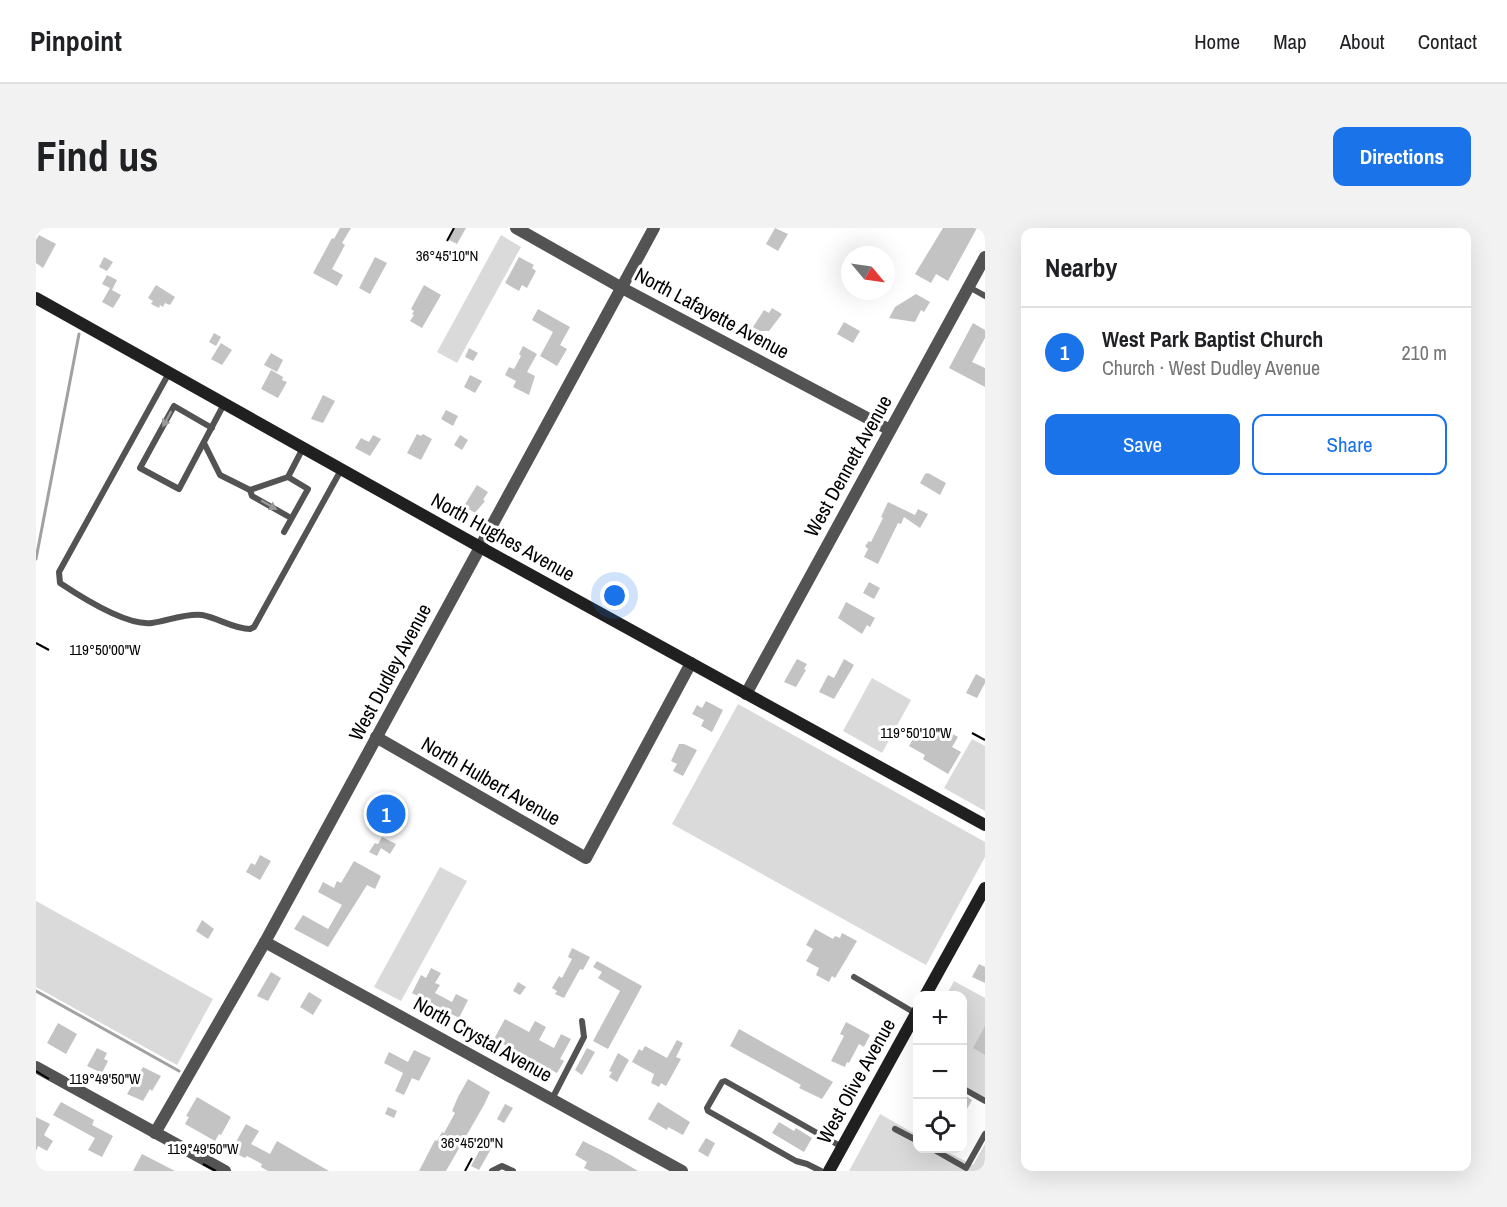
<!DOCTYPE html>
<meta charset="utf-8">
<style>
body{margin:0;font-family:"Archivo Narrow",sans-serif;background:#f2f2f2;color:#202124}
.controls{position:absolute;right:18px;bottom:18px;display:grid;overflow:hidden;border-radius:12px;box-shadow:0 6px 24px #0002}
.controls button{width:54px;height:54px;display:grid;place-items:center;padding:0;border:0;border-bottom:2px solid #e0e0e0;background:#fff;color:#202124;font:30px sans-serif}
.compass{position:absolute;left:805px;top:18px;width:54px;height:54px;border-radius:50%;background:#fff;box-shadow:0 6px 24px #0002;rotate:119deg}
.you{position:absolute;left:579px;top:368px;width:21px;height:21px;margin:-15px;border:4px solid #fff;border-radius:50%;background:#1a73e8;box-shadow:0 0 0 9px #1a73e833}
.badge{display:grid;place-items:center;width:39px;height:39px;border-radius:50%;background:#1a73e8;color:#fff;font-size:20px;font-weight:700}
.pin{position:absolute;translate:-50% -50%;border:3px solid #fff;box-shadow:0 2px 6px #0006}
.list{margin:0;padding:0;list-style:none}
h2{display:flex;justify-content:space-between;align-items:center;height:78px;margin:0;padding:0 24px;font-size:26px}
h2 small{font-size:20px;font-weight:400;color:#757577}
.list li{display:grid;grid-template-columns:39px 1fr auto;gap:18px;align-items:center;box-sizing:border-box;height:90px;padding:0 24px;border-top:2px solid #e0e0e0}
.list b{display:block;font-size:22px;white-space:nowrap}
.list p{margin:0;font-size:20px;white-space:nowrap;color:#757577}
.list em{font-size:20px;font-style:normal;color:#757577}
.actions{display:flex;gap:12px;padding:18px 24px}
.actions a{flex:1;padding:14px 0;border:2px solid #1a73e8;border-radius:12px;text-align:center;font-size:21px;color:#1a73e8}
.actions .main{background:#1a73e8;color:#fff}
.icon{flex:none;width:33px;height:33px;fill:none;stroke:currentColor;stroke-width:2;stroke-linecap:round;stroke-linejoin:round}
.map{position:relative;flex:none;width:949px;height:943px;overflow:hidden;border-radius:12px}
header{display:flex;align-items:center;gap:36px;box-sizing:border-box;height:84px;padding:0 30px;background:#fff;border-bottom:2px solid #e0e0e0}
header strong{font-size:28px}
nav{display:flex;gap:33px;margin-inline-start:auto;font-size:21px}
.intro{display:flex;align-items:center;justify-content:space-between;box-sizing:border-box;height:144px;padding:0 36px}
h1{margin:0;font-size:42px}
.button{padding:15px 27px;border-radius:12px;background:#1a73e8;color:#fff;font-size:21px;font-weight:700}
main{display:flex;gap:36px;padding:0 36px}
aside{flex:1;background:#fff;border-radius:12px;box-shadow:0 6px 24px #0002}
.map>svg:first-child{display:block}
</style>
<header>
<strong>Pinpoint</strong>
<nav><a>Home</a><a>Map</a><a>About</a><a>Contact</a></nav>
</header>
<div class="intro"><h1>Find us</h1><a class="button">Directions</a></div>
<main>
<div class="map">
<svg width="949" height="943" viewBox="0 0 949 943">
<rect width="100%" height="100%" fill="#fff"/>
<!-- green -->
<g fill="#dadada">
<polygon points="465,7 485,19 421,135 401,124"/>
<polygon points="836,450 875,472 846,525 807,503"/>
<polygon points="702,476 949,614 949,629 890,737 636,596"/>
<polygon points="936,511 949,518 949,583 908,560"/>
<polygon points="404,639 431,653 365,773 338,759"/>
<polygon points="0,673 177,771 141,837 0,759"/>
<polygon points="918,753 949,770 949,870 927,858 926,768 910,768"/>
<polygon points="844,886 881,907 882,920 906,921 937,937 949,916 949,943 813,943"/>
</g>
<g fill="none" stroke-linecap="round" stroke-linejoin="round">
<!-- stream -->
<g stroke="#a1a1a1" stroke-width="3">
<polyline points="0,331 43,106"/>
<polyline points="0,763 143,843"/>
</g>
</g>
<!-- building -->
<g fill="#c3c3c3">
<polygon points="304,0 315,0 306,15 309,17 296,41 307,47 301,58 277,45 296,10 298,11"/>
<polygon points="417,0 430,0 421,16 411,11"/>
<polygon points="739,0 752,6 742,23 730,16"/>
<polygon points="907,0 941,0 912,53 900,46 895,55 879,46"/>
<polygon points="3,7 20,16 7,40 0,35 0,12"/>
<polygon points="68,29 77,34 71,43 63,39"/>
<polygon points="339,29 351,35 334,66 323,60"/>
<polygon points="483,29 498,37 496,40 500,43 491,60 486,57 483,63 469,55"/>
<polygon points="71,47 81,52 76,62 85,67 77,80 66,74 74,60 66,56"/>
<polygon points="120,57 139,69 134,77 129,75 127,79 124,77 123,80 115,76 117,73 112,70"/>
<polygon points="388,57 405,67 386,100 374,93 378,87 376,86 378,83 375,81"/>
<polygon points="880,66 894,74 888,84 885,82 879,94 853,90 859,79"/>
<polygon points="736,80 746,86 733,103 724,103 717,99 728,82 733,85"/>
<polygon points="502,81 534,99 524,117 531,121 521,138 504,128 517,104 496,92"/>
<polygon points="808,94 824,103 817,115 801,106"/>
<polygon points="937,95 949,102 949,110 936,134 949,140 949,159 913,140"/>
<polygon points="178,105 185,109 180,118 173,114"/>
<polygon points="185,115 196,122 186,137 175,131"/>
<polygon points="487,118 501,126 491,144 499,148 493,167 477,159 480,153 469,147 473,139 478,141 485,128 483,126"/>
<polygon points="433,120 442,125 437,133 429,129"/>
<polygon points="235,125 247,132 241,144 228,137"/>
<polygon points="235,142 247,149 246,152 251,154 242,170 225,161"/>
<polygon points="434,147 446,153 439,165 428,159"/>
<polygon points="287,167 299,173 287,195 275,191"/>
<polygon points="410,182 422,188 417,198 405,191"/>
<polygon points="381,206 385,208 387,206 396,211 385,232 371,225"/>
<polygon points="337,207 345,211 334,228 319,220 325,210 333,214"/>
<polygon points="424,207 432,212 426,222 418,217"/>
<polygon points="892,245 910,255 904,267 884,255 889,246"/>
<polygon points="441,257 452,264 447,272 449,273 439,285 428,278"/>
<polygon points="852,274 879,287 882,281 892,286 884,300 868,289 865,296 862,295 842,336 828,329 832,321 829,318 833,313 835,314 847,290 845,289"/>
<polygon points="833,354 844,360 838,371 827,365"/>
<polygon points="810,374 839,390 834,399 831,397 826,406 802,390"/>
<polygon points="761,431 771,436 768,441 770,442 760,459 748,454"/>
<polygon points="808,431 818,437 798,471 783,464 792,447 798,450"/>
<polygon points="940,446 949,451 949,455 941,470 930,465"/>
<polygon points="670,473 687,482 676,504 665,498 668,492 656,486 661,477 666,480"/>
<polygon points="885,497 911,512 915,505 922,509 916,519 925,524 912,546 887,531 889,527 873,518"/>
<polygon points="643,516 648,516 661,522 647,548 637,543 641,536 635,533"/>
<polygon points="346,609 360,616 354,626 345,620 341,628 333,624 339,615 342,616"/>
<polygon points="224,627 235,633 224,652 210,644 215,635 219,637"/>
<polygon points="318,633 345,648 339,661 331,657 292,719 258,701 267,687 292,701 306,677 282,664 287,654 298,660 301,653 305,655"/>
<polygon points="166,692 178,701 172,711 160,703"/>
<polygon points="779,701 797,711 799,708 804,710 806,705 821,713 799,750 796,748 793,754 780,747 783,740 770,733 777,721 770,717"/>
<polygon points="536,720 554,729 547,742 544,741 528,770 519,766 521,763 516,760 523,748 526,750 536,731 532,729"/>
<polygon points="561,733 606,758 572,821 557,813 584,763 562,750 566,744 557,739"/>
<polygon points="943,736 949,739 949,755 936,749"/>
<polygon points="395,740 405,745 399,755 404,757 399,765 416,774 420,766 432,772 423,790 376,765 385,747 390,750"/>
<polygon points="235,744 245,750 232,773 221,768"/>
<polygon points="482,754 490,759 484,767 477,763"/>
<polygon points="273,764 286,772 277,787 264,779"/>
<polygon points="469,791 493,804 499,793 510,799 503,812 518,820 525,806 535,811 524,831 528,833 521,845 458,811"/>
<polygon points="810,794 834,807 828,819 823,816 813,835 811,834 809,839 795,833 808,808 804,806"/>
<polygon points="22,795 41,806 30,826 11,815"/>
<polygon points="949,798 949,827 937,820"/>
<polygon points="703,801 797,854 786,871 763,860 765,857 694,818"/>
<polygon points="641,812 647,815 640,829 645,831 630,858 625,855 623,859 615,855 618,846 596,834 603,821 606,823 609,818 631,830"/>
<polygon points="61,820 71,825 68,831 72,833 66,845 51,838"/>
<polygon points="551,820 559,824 546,847 539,842"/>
<polygon points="378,822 395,830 383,853 376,850 368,867 359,863 367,845 348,835 353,824 372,834"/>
<polygon points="582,825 593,832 581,854 573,849 576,844 573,843"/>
<polygon points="107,839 125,848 116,863 114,861 107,873 91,866"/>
<polygon points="432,851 454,864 448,877 410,943 383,943 399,912 401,913 406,904 408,905 419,885 416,883 422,869"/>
<polygon points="927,866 936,872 927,888"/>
<polygon points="161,869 195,889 185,907 183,906 179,913 149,896 153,889 150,888"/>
<polygon points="25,874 58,892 56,897 77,908 66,929 52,922 59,910 17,887"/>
<polygon points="622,874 654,894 647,907 632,899 631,902 612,891"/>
<polygon points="469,876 477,880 468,895 461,891"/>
<polygon points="352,879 361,883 358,890 349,886"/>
<polygon points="0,889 14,896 8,907 17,913 11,923 2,918 0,923"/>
<polygon points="743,894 758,903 760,900 776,910 768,924 736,905"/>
<polygon points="210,896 223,903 215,916 234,926 241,913 293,943 232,943 225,939 226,936 211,928 209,930 195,923"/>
<polygon points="670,910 679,915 672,929 662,923"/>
<polygon points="547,913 575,927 602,943 554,943 548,940 551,934 539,927"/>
<polygon points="447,916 455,921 443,942 435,938"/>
<polygon points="106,926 139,943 97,943"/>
</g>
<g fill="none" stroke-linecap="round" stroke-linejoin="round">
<!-- lane -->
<g stroke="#535353" stroke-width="6">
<polyline points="933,59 949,68"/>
<path d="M133,145L23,344L24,355C45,369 91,398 116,395C132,393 149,385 166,387C182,390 198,401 214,401L218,399L305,242"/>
<polyline points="176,200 138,178 104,240 143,261 188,176"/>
<polyline points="168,215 184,247 214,262 252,249 267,220"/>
<polyline points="214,262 216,268 255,290"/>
<polyline points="248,304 272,261 252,249"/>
<polyline points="818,749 879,785"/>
<polyline points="926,860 949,873"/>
<polyline points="516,871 548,809 546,793"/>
<polyline points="859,901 882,913"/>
<polyline points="895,920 930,940 949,906"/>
<polyline points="456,943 466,938 477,943"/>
<polyline points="785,943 771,936 760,933 672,883 671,880 686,854 689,853 806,919"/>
</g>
<!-- street -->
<g stroke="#535353" stroke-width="12">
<polyline points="480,0 586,60 854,202"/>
<polyline points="710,466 949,29"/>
<polyline points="340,509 550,630 655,435"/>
<polyline points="229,714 646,943"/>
<polyline points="0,839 189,943"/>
<polyline points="119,905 229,714 618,0"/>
</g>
<!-- secondary -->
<g stroke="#202020" stroke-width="12">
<polyline points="0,70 444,319 949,597"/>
<polyline points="889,768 949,660"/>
<polyline points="793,943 882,782"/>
</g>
</g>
<!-- one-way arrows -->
<defs><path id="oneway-solid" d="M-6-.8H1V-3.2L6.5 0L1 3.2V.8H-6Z" transform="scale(1.5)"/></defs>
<g fill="#989898">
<use href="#oneway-solid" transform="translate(131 191) rotate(119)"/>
<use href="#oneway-solid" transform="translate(233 277) rotate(30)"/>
</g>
<!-- ticks -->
<path fill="none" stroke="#000" stroke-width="2" d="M411,13L418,0M0,415L13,422M936,505L949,512M0,843L13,851M167,936L180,943M429,943L436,930"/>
<g text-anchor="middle" stroke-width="6" stroke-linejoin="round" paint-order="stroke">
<!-- street labels -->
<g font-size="20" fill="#000" stroke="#fff">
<text transform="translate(676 85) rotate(28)" y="7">North Lafayette Avenue</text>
<text transform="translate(812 238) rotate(-61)" y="7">West Dennett Avenue</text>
<text transform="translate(467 309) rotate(29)" y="7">North Hughes Avenue</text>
<text transform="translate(354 444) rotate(-62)" y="7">West Dudley Avenue</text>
<text transform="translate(455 553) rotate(30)" y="7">North Hulbert Avenue</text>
<text transform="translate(447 811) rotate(29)" y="7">North Crystal Avenue</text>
<text transform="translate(820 853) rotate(-61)" y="7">West Olive Avenue</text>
</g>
</g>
<g font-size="15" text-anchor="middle" fill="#000" stroke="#fff" stroke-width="6" stroke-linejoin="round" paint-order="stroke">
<text x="411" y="33">36°45'10"N</text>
<text x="69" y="427">119°50'00"W</text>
<text x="880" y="510">119°50'10"W</text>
<text x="69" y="856">119°49'50"W</text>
<text x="436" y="920">36°45'20"N</text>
<text x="167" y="926">119°49'50"W</text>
</g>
</svg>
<div class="controls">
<button>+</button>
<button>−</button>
<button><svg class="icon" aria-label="locate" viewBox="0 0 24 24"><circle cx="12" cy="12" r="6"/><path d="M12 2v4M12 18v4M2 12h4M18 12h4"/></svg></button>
</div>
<svg class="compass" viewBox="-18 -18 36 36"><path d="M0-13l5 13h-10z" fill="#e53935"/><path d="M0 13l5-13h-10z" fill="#757577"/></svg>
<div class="you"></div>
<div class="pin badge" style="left:350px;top:586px">1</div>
</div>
<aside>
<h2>Nearby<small></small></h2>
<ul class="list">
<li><span class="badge">1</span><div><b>West Park Baptist Church</b><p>Church · West Dudley Avenue</p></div><em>210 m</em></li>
</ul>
<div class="actions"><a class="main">Save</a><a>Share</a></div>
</aside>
</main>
